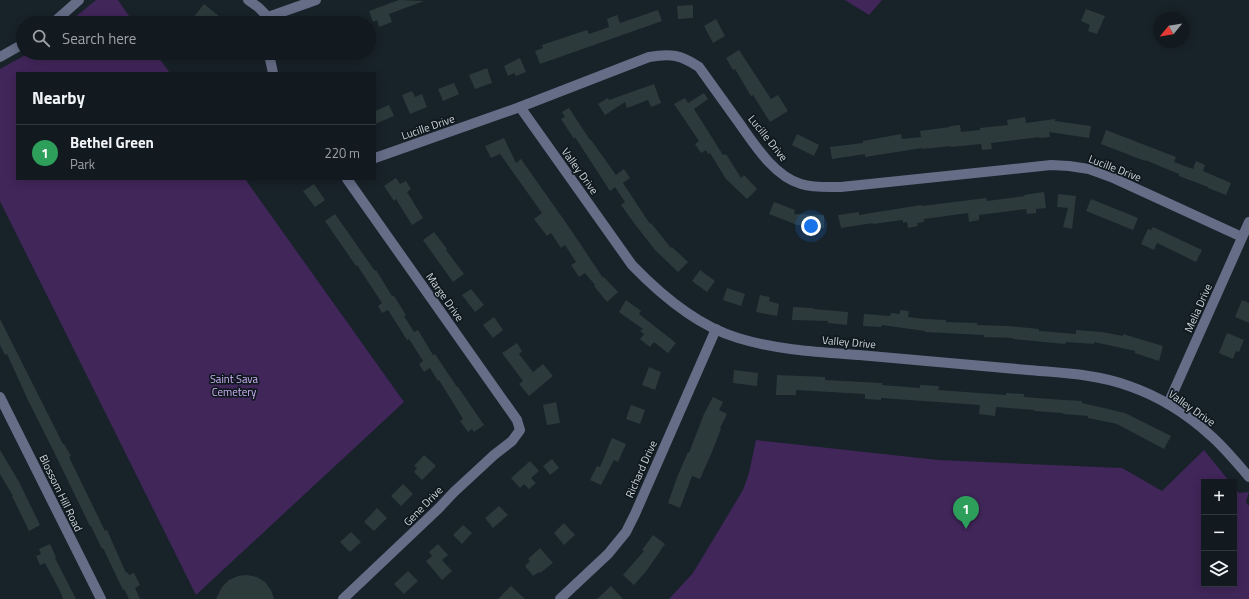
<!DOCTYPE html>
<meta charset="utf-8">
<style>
body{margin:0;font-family:"Titillium Web",sans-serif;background:#1b2328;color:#f1f3f6}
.controls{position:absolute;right:12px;bottom:12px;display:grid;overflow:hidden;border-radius:0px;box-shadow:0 2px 10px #0003}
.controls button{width:36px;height:36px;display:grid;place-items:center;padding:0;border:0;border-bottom:1px solid #31383d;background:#121a1f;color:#f1f3f6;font:20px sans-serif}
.compass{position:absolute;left:1153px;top:12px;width:36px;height:36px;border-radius:50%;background:#121a1f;box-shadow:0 2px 10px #0003;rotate:240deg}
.you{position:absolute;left:811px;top:226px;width:14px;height:14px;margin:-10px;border:3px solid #fff;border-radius:50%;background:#1a73e8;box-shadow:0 0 0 6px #1a73e833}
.badge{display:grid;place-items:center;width:26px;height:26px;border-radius:50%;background:#f1a540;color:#fff;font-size:13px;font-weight:700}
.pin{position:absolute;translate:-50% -33px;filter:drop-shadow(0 1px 2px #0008)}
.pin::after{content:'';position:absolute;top:21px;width:14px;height:12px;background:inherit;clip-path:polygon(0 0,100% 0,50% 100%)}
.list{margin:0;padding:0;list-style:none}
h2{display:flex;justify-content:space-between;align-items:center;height:52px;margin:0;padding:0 16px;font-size:17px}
h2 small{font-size:13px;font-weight:400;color:#9ca1a4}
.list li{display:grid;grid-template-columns:26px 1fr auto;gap:12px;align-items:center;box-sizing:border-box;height:56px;padding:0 16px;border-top:1px solid #31383d}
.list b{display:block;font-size:15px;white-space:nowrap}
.list p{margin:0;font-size:13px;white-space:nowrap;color:#9ca1a4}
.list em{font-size:13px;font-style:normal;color:#9ca1a4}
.icon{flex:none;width:22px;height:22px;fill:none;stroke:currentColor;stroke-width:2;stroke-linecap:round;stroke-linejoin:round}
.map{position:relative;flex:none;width:1249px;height:599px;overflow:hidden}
.search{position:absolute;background:#121a1f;box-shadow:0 2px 10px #0003;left:16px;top:16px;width:360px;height:44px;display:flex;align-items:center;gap:10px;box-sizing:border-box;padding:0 14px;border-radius:22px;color:#9ca1a4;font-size:15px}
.panel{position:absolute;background:#121a1f;box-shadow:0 2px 10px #0003;left:16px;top:72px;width:360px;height:108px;border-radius:0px}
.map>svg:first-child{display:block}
</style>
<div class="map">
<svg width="1249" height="599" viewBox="0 0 1249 599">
<rect width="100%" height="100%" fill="#182229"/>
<!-- green -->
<g fill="#41265a">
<polygon points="96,0 118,0 134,23 68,23"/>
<polygon points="845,0 882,0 869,15"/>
<polygon points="29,53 155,53 170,73 17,73 17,179 245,179 404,402 196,595 0,201 0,69"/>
<polygon points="756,440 938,460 1122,468 1162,491 1204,450 1230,482 1204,482 1204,584 1234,584 1234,487 1239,493 1249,492 1246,502 1249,506 1249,599 669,599 693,573 743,490 749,473"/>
</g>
<!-- building -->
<g fill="#2c3a3c">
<polygon points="399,0 424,1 389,14 392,22 379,27 377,20 373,22 369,11"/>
<polygon points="204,4 220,17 216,23 189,23"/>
<polygon points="693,5 693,18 678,19 677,6"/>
<polygon points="1086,9 1105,16 1097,34 1088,31 1090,25 1081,21"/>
<polygon points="658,10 662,21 540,64 535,51 543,48 542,45 587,30 589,34 609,27 607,19 617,15 620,23"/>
<polygon points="716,19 725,36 713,43 704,26"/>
<polygon points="739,50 771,99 778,95 788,111 770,122 753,95 751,96 735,69 733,70 726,58"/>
<polygon points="520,58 526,72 516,76 514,73 508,76 504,66"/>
<polygon points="487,68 492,83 475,89 469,75"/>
<polygon points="454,83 459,94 443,101 438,89"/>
<polygon points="654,84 661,103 651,107 648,100 627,108 625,102 605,115 598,104 608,98 609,100"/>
<polygon points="412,91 415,97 422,94 427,107 410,114 402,95"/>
<polygon points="704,93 708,99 694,109 723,155 726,154 741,178 744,175 757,189 747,199 726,179 710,153 708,154 706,150 701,153 695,144 699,141 674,104 685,98 688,103"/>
<polygon points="389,105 394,116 375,124 375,111"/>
<polygon points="569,108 590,140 591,140 616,175 624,169 630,178 623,183 650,224 651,223 671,248 672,247 688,262 678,272 655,250 634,223 621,205 625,202 615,187 610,191 575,137 574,139 561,119 565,117 562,112"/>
<polygon points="1025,117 1026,123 1055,119 1055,121 1091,126 1089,138 1049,132 1050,137 1039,138 1039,137 991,143 992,149 982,150 981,144 951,147 951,146 922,149 922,148 865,157 865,154 832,159 830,147 863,143 863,141 901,134 902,139 921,137 920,131 950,127 950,126 960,125 961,132 980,130 980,128 1008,125 1007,120"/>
<polygon points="1106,130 1176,157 1174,162 1193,169 1196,161 1205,165 1203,171 1231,183 1226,195 1208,188 1208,187 1179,176 1179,174 1145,160 1145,161 1101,144"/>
<polygon points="797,134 819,145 814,156 792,145"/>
<polygon points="504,138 516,163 521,159 571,230 603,278 604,277 618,292 607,302 594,286 595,285 585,273 579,277 571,265 576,262 565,245 561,248 551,233 547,236 534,219 542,213 500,154 491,158 485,146"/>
<polygon points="396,178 400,184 406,181 411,189 407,192 423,218 412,225 396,199 394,201 384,186"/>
<polygon points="314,184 325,200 315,207 303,191"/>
<polygon points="1044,192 1046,208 1036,209 1036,213 1027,214 1026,209 979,215 979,220 969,222 968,213 924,219 924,222 917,223 918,226 908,228 907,222 903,223 903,220 873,224 873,223 841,228 838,215 859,212 859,215 921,205 922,206 986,198 987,201 1025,196 1024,195"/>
<polygon points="1058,194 1076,196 1072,229 1063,227 1068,208 1057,207"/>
<polygon points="1091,199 1138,218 1133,230 1086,211"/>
<polygon points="774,202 795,210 794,214 824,215 824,228 818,228 818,234 805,234 805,225 797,225 769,214"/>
<polygon points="335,214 375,271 376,270 392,296 394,296 406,315 404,316 414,332 418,330 433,355 435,354 457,387 458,387 484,425 474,432 472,429 468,432 460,421 463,419 439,380 438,381 430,368 424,372 419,364 423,361 409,339 407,340 388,310 382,313 378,306 382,303 357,265 356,266 325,221"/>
<polygon points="1153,227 1202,250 1196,262 1157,243 1154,250 1141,244 1148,229 1151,230"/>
<polygon points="434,232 447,249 446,250 464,274 453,282 423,240"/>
<polygon points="700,270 715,281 707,292 692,281"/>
<polygon points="727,288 745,294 741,306 723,300"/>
<polygon points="471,289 484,305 475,312 462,295"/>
<polygon points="760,295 770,297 769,301 779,304 777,316 756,312"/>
<polygon points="626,300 641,311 639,314 676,343 668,353 654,342 650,347 640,339 644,334 640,331 643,329 619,312"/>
<polygon points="1242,300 1249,303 1249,323 1235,317"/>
<polygon points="793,307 813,308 813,309 848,312 847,325 828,323 828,321 792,320"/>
<polygon points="900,310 909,311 908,317 924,319 946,320 946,322 977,323 977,325 1008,326 1039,329 1039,331 1076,334 1076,330 1102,332 1123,336 1123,334 1163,346 1159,361 1135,353 1135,351 1094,342 1094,344 1066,342 1065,344 1013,339 1013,338 984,337 984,335 925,332 925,331 882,325 881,327 863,326 864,314 890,316 891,313 900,314"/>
<polygon points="494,317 503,330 493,338 483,325"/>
<polygon points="0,319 63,444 64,444 71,456 69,457 105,531 107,530 126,573 127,572 129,575 134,573 140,585 135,588 140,599 129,599 124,589 123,590 103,548 102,549 91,526 90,526 53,450 27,398 7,354 5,355 0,345"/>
<polygon points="1227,333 1244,340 1239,352 1236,351 1233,359 1219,353"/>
<polygon points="517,343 522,351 519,354 533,372 543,364 553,376 529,396 519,384 523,381 502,353"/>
<polygon points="649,367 661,372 655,390 642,385"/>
<polygon points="734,370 758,373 757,386 733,383"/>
<polygon points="777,375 825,377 825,380 882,383 882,385 920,388 920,385 939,386 938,390 1006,395 1006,393 1024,394 1024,397 1064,400 1082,401 1082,403 1125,413 1171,436 1164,449 1117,424 1088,418 1088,416 1063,414 1063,413 1034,411 1034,410 996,407 995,416 979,414 980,405 881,398 881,400 865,399 865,394 830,392 796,390 796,395 776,395"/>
<polygon points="713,397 723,402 719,410 727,414 720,428 721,429 711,454 700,479 692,476 680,508 668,503 678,475 688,452 689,453 704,414"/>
<polygon points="556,402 560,423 547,425 543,405"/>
<polygon points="631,405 645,410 640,424 626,419"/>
<polygon points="612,438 626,444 618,462 614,460 601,485 590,480 597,466 600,467"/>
<polygon points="0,450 19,482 40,525 29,531 12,496 13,496 0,474"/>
<polygon points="424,455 436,466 422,480 414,472 417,468 414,466"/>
<polygon points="552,459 559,468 550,475 543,466"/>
<polygon points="530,461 539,471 531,478 536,483 529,489 524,484 520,488 511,478"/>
<polygon points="403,484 413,494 401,506 391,496"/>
<polygon points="499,506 508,515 493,528 485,518"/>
<polygon points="377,508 387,518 374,531 364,522"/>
<polygon points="564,523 575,535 564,545 554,533"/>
<polygon points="463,525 472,533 462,544 453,535"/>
<polygon points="351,532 361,542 350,552 340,542"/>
<polygon points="653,535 665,544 647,570 634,585 623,575 644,551 642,550"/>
<polygon points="50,544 56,557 55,558 76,599 63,599 60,591 45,563 40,565 36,556 41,554 39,549"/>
<polygon points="438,544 448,555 442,560 452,571 442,580 426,561 432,556 429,552"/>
<polygon points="540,548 553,563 540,573 539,572 533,576 525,566 530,561 528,559"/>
<polygon points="408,571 418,581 404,594 394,584"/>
<polygon points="247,575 257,577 265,582 271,590 274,599 216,599 222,587 229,580 238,576"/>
<polygon points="511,586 525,599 498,599"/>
<polygon points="611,586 623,599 597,599"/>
</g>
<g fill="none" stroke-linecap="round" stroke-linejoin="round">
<!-- minor -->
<g stroke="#656d87" stroke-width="10">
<polyline points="248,0 258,7 268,17 316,0"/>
<polyline points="53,23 79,0"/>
<polyline points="270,53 270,59 273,73"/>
<polyline points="0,57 23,44"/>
<path d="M520,107L632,265C661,295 697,326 738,338C777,350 818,352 859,355C915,360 972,365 1028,370C1062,373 1097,374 1129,386C1158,396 1187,414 1210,435C1224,447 1237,463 1249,477"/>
<path d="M375,158L520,107L649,57C671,53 681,55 699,67C712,85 724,102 737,120C753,142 773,176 801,184C814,188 828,187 841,187L1051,165L1069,166L1089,169L1111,177L1242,237"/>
<polyline points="0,397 101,599"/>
<polyline points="1168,404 1249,222"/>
<polyline points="343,599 439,508 454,492 494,455 512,441 520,430 517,420 347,179"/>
<polyline points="560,599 608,554 626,532 635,514 716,329"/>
</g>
</g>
<g text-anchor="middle" stroke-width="3.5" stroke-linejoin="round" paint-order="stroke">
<!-- street labels -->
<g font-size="11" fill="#d0d7db" stroke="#0f191f">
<text transform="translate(428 127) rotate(-19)" y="4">Lucille Drive</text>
<text transform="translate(768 138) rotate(51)" y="4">Lucille Drive</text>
<text transform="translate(1115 168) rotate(21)" y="4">Lucille Drive</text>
<text transform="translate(580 171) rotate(54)" y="4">Valley Drive</text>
<text transform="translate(445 297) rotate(55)" y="4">Marge Drive</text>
<text transform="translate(1198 308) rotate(-66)" y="4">Melia Drive</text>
<text transform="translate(849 342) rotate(5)" y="4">Valley Drive</text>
<text transform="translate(1192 408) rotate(35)" y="4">Valley Drive</text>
<text transform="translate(641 469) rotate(-66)" y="4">Richard Drive</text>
<text transform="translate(61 493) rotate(64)" y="4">Blossom Hill Road</text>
<text transform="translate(423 506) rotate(-46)" y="4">Gene Drive</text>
</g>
<!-- park labels -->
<g font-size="11" fill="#d3b3f8" stroke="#0f191f">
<text x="234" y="383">Saint Sava<tspan x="234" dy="13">Cemetery</tspan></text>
</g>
</g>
</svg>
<div class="controls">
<button>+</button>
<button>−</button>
<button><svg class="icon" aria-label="layers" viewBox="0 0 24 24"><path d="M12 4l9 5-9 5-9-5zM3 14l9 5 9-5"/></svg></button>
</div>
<svg class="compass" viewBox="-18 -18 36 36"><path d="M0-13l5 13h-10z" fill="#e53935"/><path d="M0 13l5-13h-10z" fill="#9ca1a4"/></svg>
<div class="you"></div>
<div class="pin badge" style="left:966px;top:529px;background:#2e9e5b">1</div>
<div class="search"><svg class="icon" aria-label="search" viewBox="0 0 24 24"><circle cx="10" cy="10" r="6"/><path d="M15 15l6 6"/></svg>Search here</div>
<section class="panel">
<h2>Nearby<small></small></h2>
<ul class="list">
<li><span class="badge" style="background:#2e9e5b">1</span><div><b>Bethel Green</b><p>Park</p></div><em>220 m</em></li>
</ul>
</section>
</div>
